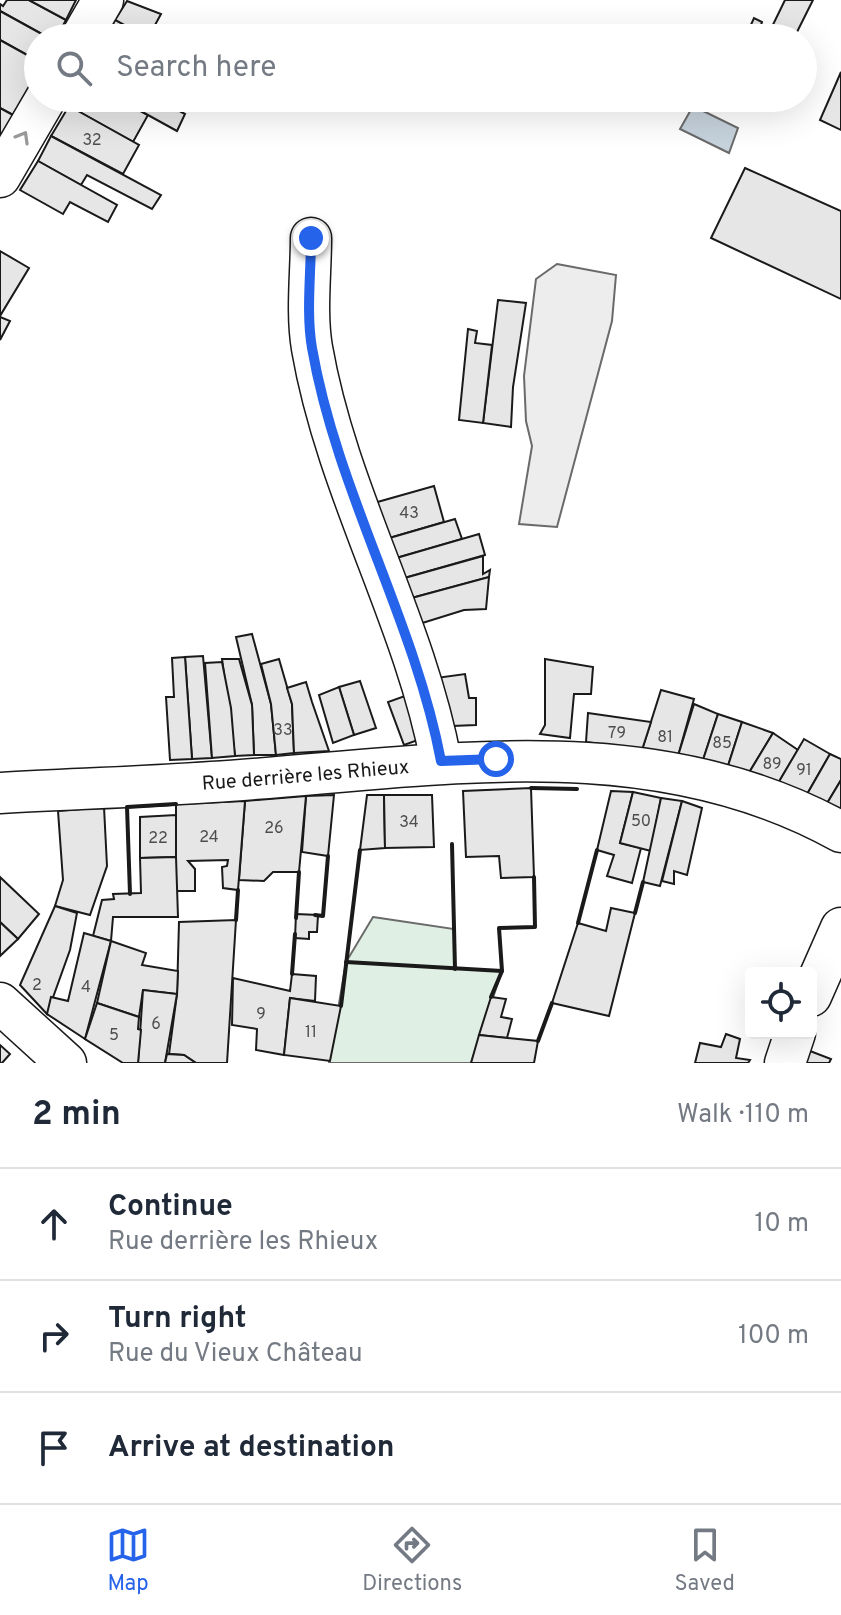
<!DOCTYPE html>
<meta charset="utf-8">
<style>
body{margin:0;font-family:Overpass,sans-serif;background:#f2f2f3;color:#1f2937}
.controls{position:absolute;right:24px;bottom:24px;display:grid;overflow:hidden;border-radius:8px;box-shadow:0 8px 32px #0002}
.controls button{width:72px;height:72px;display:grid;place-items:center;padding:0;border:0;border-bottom:2px solid #e0e1e3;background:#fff;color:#1f2937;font:40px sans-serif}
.stop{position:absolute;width:24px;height:24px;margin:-18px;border:6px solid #2563eb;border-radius:50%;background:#fff}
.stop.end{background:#2563eb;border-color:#fff;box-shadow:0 2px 8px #0008}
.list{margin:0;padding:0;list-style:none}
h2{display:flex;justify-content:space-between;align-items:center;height:104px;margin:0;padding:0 32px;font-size:34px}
h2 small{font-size:26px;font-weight:400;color:#747a83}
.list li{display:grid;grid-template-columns:52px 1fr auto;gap:24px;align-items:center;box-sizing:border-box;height:112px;padding:0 32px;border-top:2px solid #e0e1e3}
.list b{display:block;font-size:30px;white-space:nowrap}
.list p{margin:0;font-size:26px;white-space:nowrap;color:#747a83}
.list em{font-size:26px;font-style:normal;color:#747a83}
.icon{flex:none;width:44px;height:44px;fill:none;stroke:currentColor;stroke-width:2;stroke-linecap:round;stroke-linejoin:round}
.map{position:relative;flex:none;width:841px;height:1063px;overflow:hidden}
.search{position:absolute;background:#fff;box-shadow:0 8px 32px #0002;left:24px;right:24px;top:24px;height:88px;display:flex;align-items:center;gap:20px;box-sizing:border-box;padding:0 28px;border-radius:44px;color:#747a83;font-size:30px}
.sheet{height:440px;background:#fff}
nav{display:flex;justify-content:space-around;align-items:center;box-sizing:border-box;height:112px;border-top:2px solid #e0e1e3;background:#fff;font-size:22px;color:#747a83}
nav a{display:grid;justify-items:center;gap:4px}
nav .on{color:#2563eb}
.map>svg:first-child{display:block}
</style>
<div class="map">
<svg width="841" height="1063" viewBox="0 0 841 1063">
<rect width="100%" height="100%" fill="#fff"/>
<!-- green -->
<polygon fill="#e0efe3" stroke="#6a6a6a" stroke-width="2" points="373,917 454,929 455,968 502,971 471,1063 329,1063 346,962"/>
<!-- parking -->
<polygon fill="#ededed" stroke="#6a6a6a" stroke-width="2" points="557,264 616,275 612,321 557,527 519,524 532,446 526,421 524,376 536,279"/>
<!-- water -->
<polygon fill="#c6d2dc" stroke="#6a6a6a" stroke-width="2" points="693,106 738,128 729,153 680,129"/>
<!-- building -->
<g fill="#e6e6e6" stroke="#1a1a1a" stroke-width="2">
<polygon points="7,0 29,0 66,20 56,38 49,38 0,11 0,4 3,6"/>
<polygon points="29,0 76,0 66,20"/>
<polygon points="785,0 813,0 794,38 745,38 754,18 762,22 759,31 768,35"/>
<polygon points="127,1 161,14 148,38 115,20"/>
<polygon points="0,11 49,38 38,38 38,61 0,40"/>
<polygon points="115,20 147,38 106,38"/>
<polygon points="0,40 38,61 38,71 13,115 0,108"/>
<polygon points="841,72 841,130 820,120"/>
<polygon points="74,98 117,98 148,115 133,142 69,106"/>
<polygon points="117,98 168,98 165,103 185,114 177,131"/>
<polygon points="69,106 139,145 123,174 51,136"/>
<polygon points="0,108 13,115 0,139"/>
<polygon points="51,136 161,195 152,209 87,175 81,185 38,161"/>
<polygon points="38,161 117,205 108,222 70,202 63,214 20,190"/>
<polygon points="745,168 841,211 841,299 711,238"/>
<polygon points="0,251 29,268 0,316"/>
<polygon points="498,300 526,303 513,387 511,427 483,423"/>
<polygon points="0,317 10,321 0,340"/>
<polygon points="468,329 477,331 475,343 492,345 483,423 459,420"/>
<polygon points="434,486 444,522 386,539 374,503"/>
<polygon points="455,519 462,539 393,559 386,539"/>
<polygon points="479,534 485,555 401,579 393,559"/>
<polygon points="483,556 483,574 490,570 489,577 408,599 401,579"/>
<polygon points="489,577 486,609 464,610 416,625 408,599"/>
<polygon points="252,634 271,704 276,755 254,755 252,705 236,637"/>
<polygon points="203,656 212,758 192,759 185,657"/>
<polygon points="185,657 192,759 170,760 166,697 174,697 172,658"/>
<polygon points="222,659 239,659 252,705 254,755 235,756"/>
<polygon points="279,659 292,704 294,753 276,755 271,704 261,664"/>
<polygon points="545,659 593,667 591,694 574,694 570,738 540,734 545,725"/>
<polygon points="222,662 231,708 235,756 212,758 205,663"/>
<polygon points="465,674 469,698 476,698 476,725 452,726 436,678"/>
<polygon points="360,681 376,728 354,735 339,687"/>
<polygon points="306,682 312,702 329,751 294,753 292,704 287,688"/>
<polygon points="339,687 354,735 333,743 319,695"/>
<polygon points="661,690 694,699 678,756 642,750"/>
<polygon points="416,692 432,735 404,745 388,702"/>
<polygon points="694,704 718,714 702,763 678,756"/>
<polygon points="588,713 651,722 642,750 586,742"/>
<polygon points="718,714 742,722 727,769 702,763"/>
<polygon points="742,722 773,733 747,776 727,769"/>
<polygon points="773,733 798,750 777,785 747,776"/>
<polygon points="804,739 830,754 806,796 777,785"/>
<polygon points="830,754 841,759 841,780 826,805 806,796"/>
<polygon points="841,780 841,812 826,805"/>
<polygon points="531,788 534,877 501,878 499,856 466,857 463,791"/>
<polygon points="611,791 633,792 620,843 641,848 632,883 607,876 614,855 597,850"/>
<polygon points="633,792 661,798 651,851 620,843"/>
<polygon points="334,795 328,856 302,852 306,796"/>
<polygon points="367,795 384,795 385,848 360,850"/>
<polygon points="384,795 432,795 434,847 385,848"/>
<polygon points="306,796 299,872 273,872 264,881 239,880 245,801"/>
<polygon points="661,798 682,801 660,886 643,882"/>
<polygon points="245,801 238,890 223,888 222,867 227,866 228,860 188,861 195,869 195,891 176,891 176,804"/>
<polygon points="682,801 702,808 687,875 674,871 674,884 662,881"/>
<polygon points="104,807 107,866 90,915 55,906 63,880 58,811"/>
<polygon points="176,815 176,857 140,858 140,817"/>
<polygon points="176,857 178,917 113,917 111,941 93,936 102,900 114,899 113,894 141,893 140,858"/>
<polygon points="0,877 39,914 18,939 0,922"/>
<polygon points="55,906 77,913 70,950 47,1014 20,985"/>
<polygon points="611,908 635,913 609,1016 552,1003 578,923 606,931"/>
<polygon points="296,914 318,915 317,932 309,932 309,939 295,938"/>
<polygon points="236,920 227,1063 196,1063 184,1055 169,1054 177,994 179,922"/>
<polygon points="0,922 18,939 0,956"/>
<polygon points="84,933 111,941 85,1039 47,1014 51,997 68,1001"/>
<polygon points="111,941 146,953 142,965 178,971 177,994 143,990 139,1017 97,1003"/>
<polygon points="292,974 316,976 315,1001 290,998 284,1055 256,1050 257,1029 232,1025 233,978 290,991"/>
<polygon points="143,990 177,994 165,1063 138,1063"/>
<polygon points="491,997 506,999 501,1017 512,1019 507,1038 479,1035"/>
<polygon points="290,998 341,1006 330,1061 284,1055"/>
<polygon points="97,1003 139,1017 138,1029 141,1030 138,1063 123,1063 85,1039"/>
<polygon points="726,1034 740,1039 736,1058 750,1060 748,1063 695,1063 700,1043 721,1047"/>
<polygon points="479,1035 538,1041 534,1063 471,1063"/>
<polygon points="0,1045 10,1054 2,1063 0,1063"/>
<polygon points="810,1051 831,1059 829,1063 804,1063"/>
<polygon points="167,1054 184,1055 196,1063 165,1063"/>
</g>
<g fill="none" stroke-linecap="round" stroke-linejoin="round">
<defs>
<g id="minor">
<polyline points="81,38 103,0"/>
<polyline points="0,177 46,98"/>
<path d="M311,238C311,273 306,313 312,348C337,492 414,619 441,761"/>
<path id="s1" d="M0,793C70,789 141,787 212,782C423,769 645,723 841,832"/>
<polyline points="811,996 841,928"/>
<polyline points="0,1003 66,1063"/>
<polyline points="785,1063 795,1033"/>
</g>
</defs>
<!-- minor casing -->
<use href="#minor" stroke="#1a1a1a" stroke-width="43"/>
<!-- minor -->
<use href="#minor" stroke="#fff" stroke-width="40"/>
<!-- wall -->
<g stroke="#1a1a1a" stroke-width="4">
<polyline points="531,788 577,789"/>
<polyline points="452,844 455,969"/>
<polyline points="130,894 127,807 176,804"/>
<polyline points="635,913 643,882"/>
<polyline points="315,915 323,916 328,856"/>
<polyline points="296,918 299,872"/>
<polyline points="236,920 238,890"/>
<polyline points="578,923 597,850"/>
<polyline points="346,962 502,971"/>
<polyline points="292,974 295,934"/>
<polyline points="491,997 502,971 499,928 535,927 534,877"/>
<polyline points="341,1006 360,850"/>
<polyline points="538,1041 552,1003"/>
</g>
</g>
<!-- one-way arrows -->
<defs><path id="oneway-chevron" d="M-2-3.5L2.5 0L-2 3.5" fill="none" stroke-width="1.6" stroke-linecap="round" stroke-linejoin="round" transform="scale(2)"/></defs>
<use stroke="#989898" href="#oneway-chevron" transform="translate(23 137) rotate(-60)"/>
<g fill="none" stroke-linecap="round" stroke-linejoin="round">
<!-- route -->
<path stroke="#2563eb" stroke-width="10" d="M311,238C311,273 306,313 312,348C337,492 414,619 441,761L496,759"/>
</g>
<g text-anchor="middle" stroke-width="6" stroke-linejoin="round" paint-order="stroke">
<!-- number labels -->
<g font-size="16" fill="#4d4d4d">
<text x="92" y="145">32</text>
<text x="409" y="518">43</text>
<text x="283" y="735">33</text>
<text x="617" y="738">79</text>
<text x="665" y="742">81</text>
<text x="722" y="748">85</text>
<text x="772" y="769">89</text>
<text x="804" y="775">91</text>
<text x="641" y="826">50</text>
<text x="409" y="827">34</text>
<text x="274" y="833">26</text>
<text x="209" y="842">24</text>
<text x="158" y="843">22</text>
<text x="37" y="990">2</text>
<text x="86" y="992">4</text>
<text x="261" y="1019">9</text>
<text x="156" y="1029">6</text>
<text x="311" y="1037">11</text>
<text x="114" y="1040">5</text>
</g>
<!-- street labels -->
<g font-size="20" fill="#1a1a1a" stroke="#fff">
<text dy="7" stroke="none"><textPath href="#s1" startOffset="306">Rue derrière les Rhieux</textPath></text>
</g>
</g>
</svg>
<div class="controls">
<button><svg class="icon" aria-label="locate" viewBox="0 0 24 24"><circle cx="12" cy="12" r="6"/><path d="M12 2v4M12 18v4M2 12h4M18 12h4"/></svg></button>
</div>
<div class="stop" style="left:496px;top:759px"></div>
<div class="stop end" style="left:311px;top:238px"></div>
<div class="search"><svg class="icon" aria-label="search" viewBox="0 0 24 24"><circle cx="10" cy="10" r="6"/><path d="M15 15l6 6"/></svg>Search here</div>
</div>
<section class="sheet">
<h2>2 min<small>Walk · 110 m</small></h2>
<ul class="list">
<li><svg class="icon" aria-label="ahead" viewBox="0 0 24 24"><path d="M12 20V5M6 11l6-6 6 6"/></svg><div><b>Continue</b><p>Rue derrière les Rhieux</p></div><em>10 m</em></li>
<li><svg class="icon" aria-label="right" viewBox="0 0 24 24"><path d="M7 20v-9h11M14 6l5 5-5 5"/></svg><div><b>Turn right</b><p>Rue du Vieux Château</p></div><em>100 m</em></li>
<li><svg class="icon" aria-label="arrive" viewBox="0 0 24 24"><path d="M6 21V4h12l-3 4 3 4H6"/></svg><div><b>Arrive at destination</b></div></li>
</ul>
</section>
<nav>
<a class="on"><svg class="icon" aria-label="map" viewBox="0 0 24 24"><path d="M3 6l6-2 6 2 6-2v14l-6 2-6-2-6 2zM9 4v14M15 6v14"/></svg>Map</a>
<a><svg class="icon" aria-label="directions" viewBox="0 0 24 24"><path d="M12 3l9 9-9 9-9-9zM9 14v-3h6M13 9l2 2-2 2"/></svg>Directions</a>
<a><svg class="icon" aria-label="saved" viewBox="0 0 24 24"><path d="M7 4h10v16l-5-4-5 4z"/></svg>Saved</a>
</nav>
